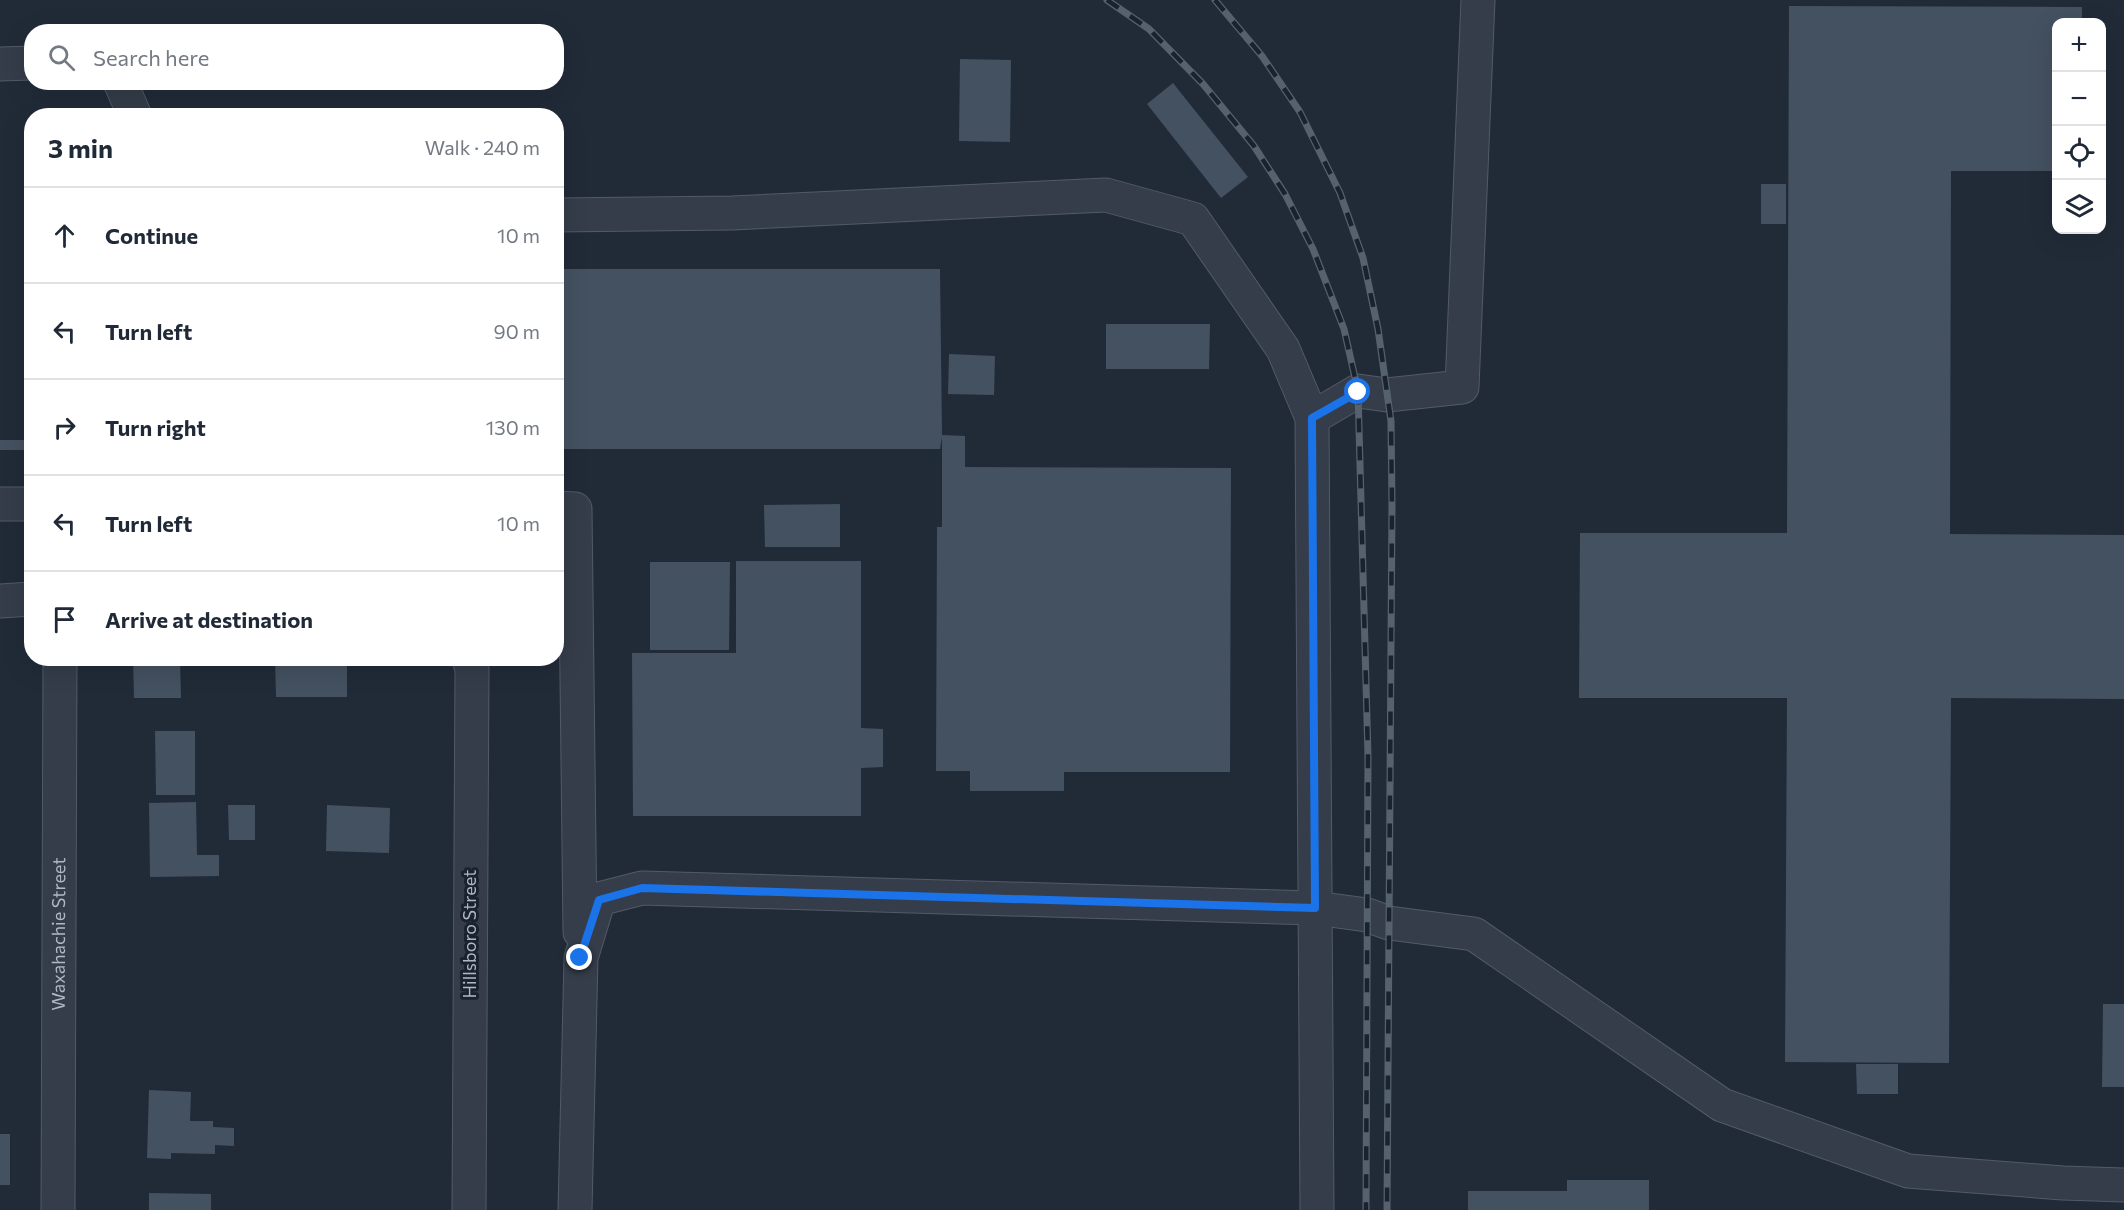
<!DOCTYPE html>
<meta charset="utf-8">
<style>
body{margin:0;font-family:Commissioner,sans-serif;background:#f2f2f3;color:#1f2937}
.controls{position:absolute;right:18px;top:18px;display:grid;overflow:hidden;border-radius:12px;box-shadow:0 6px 24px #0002}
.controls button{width:54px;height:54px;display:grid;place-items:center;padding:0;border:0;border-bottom:2px solid #e0e1e3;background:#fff;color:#1f2937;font:30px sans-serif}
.stop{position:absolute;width:18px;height:18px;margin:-14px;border:4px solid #1a73e8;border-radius:50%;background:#fff}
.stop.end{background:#1a73e8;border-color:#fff;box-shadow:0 2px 6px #0008}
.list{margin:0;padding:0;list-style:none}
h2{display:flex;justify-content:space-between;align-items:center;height:78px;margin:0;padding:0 24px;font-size:26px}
h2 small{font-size:20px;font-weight:400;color:#747a83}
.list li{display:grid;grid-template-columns:39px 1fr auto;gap:18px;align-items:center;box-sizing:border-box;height:96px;padding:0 24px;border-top:2px solid #e0e1e3}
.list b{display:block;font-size:22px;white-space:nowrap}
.list em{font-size:20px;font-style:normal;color:#747a83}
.icon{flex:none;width:33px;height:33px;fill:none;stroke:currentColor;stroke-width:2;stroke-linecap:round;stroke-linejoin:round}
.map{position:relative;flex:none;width:2124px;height:1210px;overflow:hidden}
.search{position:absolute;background:#fff;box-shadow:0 6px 24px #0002;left:24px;top:24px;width:540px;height:66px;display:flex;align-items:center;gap:15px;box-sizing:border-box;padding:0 21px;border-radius:24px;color:#747a83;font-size:22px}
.panel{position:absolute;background:#fff;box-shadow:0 6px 24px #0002;left:24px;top:108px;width:540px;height:558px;border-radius:24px}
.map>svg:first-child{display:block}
</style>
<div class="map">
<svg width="2124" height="1210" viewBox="0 0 2124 1210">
<rect width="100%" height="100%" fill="#212b38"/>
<!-- building -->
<g fill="#445160">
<polygon points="1789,6 2082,7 2082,22 2056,22 2056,171 1951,171 1950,534 2124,535 2124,699 1951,698 1949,1063 1785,1062 1787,698 1579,698 1580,533 1787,533"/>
<polygon points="960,59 1011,60 1010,142 959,141"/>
<polygon points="1173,83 1248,177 1221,198 1147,104"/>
<rect x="1761" y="184" width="25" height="40"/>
<polygon points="556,269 940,269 942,435 965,436 965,467 1231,468 1230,772 1064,772 1064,791 970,791 970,771 936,771 937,527 942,527 942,437 940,449 556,449"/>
<polygon points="1106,324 1210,324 1209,369 1106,369"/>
<polygon points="949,354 995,356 994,395 948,394"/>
<rect x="0" y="440" width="32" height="10"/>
<polygon points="840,504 840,547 765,547 764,505"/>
<polygon points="736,561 861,561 861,728 883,729 883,767 861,768 861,816 633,816 632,653 736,653"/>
<polygon points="650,562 730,562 729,650 650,650"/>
<polygon points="133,658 180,658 181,698 134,698"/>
<polygon points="275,658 347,658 347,697 276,697"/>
<polygon points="155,731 195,731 195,795 156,795"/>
<polygon points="196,802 197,855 219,855 219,876 150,877 149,803"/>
<polygon points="228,805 255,805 255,840 229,840"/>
<polygon points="327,805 390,808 389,853 326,851"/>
<polygon points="2103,1004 2124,1004 2124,1087 2102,1087"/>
<polygon points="1856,1064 1898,1064 1898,1094 1857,1094"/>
<polygon points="149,1090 191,1092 190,1121 213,1121 213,1127 234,1128 234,1146 215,1145 215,1154 171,1153 171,1159 147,1158"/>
<rect x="0" y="1134" width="10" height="51"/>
<polygon points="1567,1180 1649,1180 1649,1210 1468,1210 1468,1191 1567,1191"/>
<polygon points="149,1193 211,1194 211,1210 149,1210"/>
</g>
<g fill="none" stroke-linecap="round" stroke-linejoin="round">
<defs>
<g id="minor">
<polyline points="0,64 32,63"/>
<polyline points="120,82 135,116"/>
<polyline points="556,215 732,213 1106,195 1193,219 1283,349 1312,418 1317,1210"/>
<polyline points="1312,418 1358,391 1387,395 1462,387 1478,0"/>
<polyline points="0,504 32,504"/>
<polyline points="556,508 575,509 580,932"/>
<polyline points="0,601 32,599"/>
<polyline points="469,658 472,670 469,1210"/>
<path id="s1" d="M58,1210L60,658"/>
<polyline points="575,1210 581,958 599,899 642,888 1315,908 1367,915 1389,923 1474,934 1722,1105 1908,1171 2063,1183 2124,1185"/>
</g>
</defs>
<!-- minor casing -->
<use href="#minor" stroke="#525b66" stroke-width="35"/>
<!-- minor -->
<use href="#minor" stroke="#343d49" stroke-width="33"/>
<defs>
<g id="rail">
<polyline points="1107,0 1149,29 1203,84 1254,146 1285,194 1313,249 1344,329 1358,391 1368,756 1366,1210"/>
<polyline points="1215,0 1262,56 1300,112 1340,193 1363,258 1378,329 1391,421 1392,505 1387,1210"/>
</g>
</defs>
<!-- rail casing -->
<use href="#rail" stroke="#566170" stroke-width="7"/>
<!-- rail -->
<use href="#rail" stroke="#1a222d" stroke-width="4.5" stroke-dasharray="14" stroke-linecap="butt"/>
</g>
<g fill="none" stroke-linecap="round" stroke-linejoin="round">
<!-- route -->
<polyline stroke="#1a73e8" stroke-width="8" points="580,958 599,900 642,888 1315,908 1312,418 1358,392"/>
</g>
<g text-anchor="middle" stroke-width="6" stroke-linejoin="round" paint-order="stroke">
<!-- street labels -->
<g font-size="18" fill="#afb8c5" stroke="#1a222d">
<text dy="6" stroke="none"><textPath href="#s1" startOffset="276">Waxahachie Street</textPath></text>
<text transform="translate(470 934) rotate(-90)" y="6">Hillsboro Street</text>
</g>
</g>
</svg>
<div class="controls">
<button>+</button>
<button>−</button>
<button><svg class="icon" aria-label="locate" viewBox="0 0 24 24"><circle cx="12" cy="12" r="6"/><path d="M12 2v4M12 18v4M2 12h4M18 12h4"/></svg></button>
<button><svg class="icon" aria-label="layers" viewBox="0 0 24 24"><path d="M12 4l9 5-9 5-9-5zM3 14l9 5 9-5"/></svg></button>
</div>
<div class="stop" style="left:1358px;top:392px"></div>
<div class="stop end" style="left:580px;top:958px"></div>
<div class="search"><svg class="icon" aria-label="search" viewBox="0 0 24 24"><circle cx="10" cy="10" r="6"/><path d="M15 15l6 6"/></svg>Search here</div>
<section class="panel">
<h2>3 min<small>Walk · 240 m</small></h2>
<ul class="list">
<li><svg class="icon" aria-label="ahead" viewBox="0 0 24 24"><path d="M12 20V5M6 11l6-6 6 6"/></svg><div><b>Continue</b></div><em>10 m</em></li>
<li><svg class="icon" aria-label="left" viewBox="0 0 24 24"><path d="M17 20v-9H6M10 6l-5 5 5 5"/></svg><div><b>Turn left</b></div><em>90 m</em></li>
<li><svg class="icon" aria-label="right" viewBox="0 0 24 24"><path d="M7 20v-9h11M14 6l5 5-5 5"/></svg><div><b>Turn right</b></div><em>130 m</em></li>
<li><svg class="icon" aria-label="left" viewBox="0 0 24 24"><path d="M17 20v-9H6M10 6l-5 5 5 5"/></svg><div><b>Turn left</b></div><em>10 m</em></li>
<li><svg class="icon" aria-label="arrive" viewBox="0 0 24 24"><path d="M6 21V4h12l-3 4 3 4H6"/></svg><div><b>Arrive at destination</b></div></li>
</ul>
</section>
</div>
